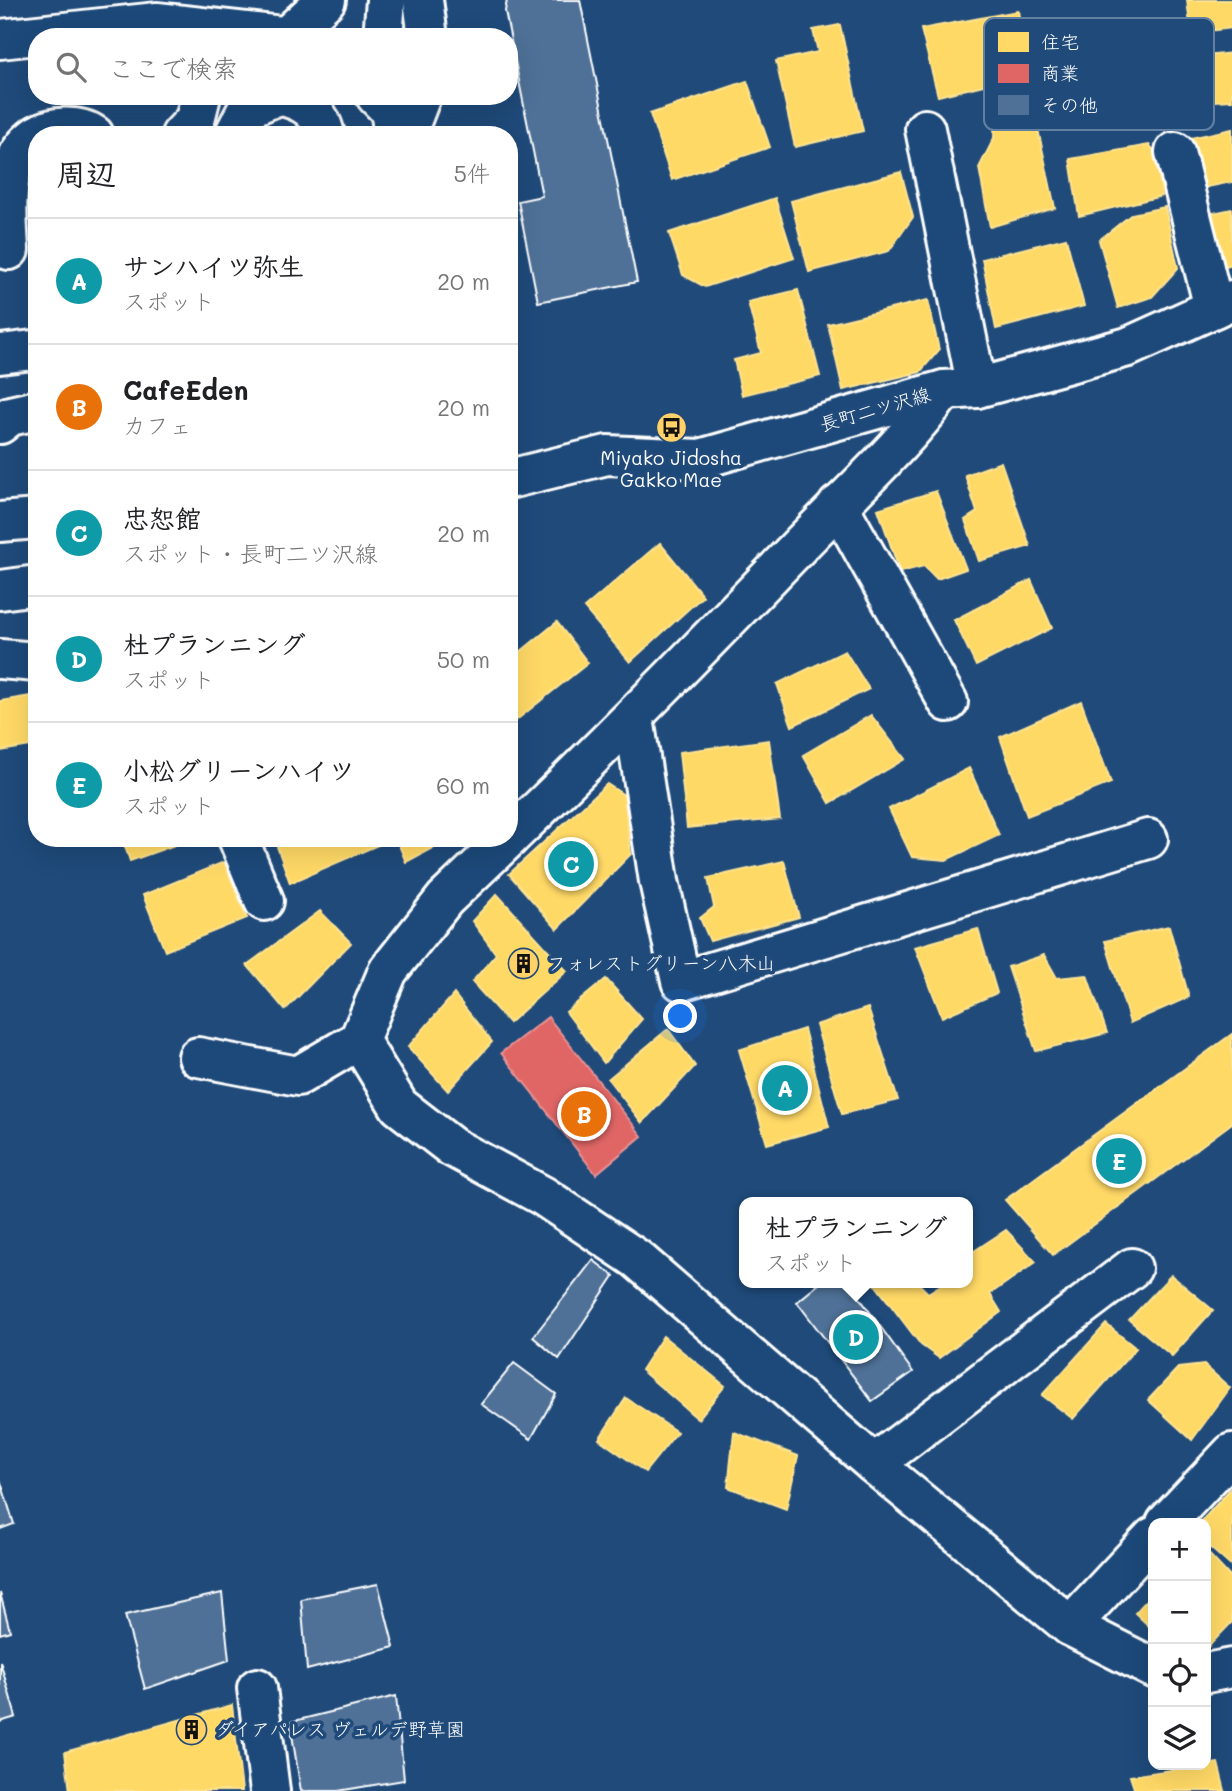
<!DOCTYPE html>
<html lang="ja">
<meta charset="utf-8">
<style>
body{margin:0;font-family:Mali,"Klee One",sans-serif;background:#f6f6f6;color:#202124}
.controls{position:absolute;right:21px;bottom:21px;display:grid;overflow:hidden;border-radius:14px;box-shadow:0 7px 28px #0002}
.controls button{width:63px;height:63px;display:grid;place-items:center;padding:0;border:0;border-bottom:2px solid #e0e0e0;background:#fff;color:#202124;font:35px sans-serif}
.you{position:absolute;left:681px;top:1017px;width:24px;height:24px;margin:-18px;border:5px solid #fff;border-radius:50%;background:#1a73e8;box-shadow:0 0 0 10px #1a73e833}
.badge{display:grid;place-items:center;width:46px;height:46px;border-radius:50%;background:#7c3aed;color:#fff;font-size:23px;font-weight:700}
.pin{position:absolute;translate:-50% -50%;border:4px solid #fff;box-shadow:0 2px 7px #0006}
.popup{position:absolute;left:739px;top:1197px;width:234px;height:91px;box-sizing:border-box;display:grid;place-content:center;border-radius:14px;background:#fff;filter:drop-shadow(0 2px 5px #0005);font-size:23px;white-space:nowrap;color:#757577}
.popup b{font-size:26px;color:#202124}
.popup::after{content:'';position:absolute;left:50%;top:100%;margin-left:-14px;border:14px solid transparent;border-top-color:#fff}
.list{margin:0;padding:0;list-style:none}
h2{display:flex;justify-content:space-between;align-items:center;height:91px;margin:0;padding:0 28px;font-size:30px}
h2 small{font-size:23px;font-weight:400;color:#757577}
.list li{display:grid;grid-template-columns:46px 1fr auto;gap:21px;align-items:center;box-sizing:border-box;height:126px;padding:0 28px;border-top:2px solid #e0e0e0}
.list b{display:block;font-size:26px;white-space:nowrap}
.list p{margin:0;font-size:23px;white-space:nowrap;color:#757577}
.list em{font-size:23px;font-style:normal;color:#757577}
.icon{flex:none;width:38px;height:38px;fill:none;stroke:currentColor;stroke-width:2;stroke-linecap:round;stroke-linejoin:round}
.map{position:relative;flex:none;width:1232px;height:1791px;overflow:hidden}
.search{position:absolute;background:#fff;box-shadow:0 7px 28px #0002;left:28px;top:28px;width:490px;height:77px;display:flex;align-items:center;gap:18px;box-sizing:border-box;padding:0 24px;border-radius:28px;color:#757577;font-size:26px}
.panel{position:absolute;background:#fff;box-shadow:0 7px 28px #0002;left:28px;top:126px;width:490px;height:721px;border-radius:28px}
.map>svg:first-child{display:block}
</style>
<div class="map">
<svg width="1232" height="1791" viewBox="0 0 1232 1791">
<rect width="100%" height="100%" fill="#1f4a7a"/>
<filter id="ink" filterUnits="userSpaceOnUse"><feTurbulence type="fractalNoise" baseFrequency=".0143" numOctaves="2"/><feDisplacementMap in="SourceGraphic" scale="14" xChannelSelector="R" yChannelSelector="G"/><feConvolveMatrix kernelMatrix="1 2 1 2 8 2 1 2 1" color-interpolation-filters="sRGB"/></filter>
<g filter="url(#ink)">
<!-- homes -->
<g fill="#ffd966" stroke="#ffe494" stroke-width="2">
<polygon points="1187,0 1232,0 1232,28 1191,33"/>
<polygon points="1018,11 1029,74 938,96 921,29"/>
<polygon points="840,25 863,131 795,147 776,61 818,52 813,30"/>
<polygon points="1156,32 1160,44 1177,49 1181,104 1059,116 1049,42"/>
<polygon points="1232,53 1232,100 1193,102 1186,58"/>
<polygon points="747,81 770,147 672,180 650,114"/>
<polygon points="1033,106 1055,208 990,227 979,168 994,138 995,115"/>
<polygon points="1232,129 1232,182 1197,189 1186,139"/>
<polygon points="1149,145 1157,154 1162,196 1079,216 1070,159"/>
<polygon points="901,172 913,217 889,251 809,272 791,201"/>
<polygon points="775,198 794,258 705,287 683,275 669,233"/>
<polygon points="1165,207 1178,268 1152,297 1118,308 1099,240 1132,214"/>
<polygon points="1232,209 1232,264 1217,269 1204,215"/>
<polygon points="1066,238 1084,306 996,329 982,259"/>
<polygon points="798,290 820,376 742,395 734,360 761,353 748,302"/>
<polygon points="928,300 939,350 920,372 843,390 828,324"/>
<polygon points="1001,462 1030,546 979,561 965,520 977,512 965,475"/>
<polygon points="936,491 966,569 937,579 924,566 900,572 878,509"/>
<polygon points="660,543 703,596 630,662 584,608"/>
<polygon points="1031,580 1052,628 976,666 954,620"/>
<polygon points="557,622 588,663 509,726 509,661"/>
<polygon points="845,651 869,689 792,726 777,684"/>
<polygon points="37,695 37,745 0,751 0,701"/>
<polygon points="1081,701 1111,783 1027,816 1000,737"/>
<polygon points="871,715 905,759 830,803 803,755"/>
<polygon points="769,740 780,819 687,828 679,752"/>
<polygon points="969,768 999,835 946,860 912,857 889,809"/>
<polygon points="607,784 624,795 631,854 557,929 509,874"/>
<polygon points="122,838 194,838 130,861"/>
<polygon points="274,838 384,838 385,842 290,883"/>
<polygon points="396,838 451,838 406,862"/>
<polygon points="784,861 799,917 710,941 700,918 714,907 708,878"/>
<polygon points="224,862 247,918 165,951 143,895"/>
<polygon points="497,894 567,971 509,1023 472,982 496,954 472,921"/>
<polygon points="320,911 351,943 285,1010 247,965"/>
<polygon points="1169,926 1189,997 1130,1023 1105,941"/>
<polygon points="978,929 997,993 942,1017 915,947"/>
<polygon points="1044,955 1057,978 1087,975 1107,1033 1036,1051 1008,967"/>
<polygon points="606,979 642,1019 604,1063 566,1012"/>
<polygon points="454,994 492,1042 448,1091 408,1047"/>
<polygon points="868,1008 898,1100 842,1114 816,1025"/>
<polygon points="668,1029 695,1066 642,1123 608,1079"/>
<polygon points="804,1029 829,1127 767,1144 739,1050"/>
<polygon points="1232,1034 1232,1123 1053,1255 1005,1200"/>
<polygon points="1006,1230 1036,1262 990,1294 1001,1312 939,1358 921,1345 874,1283 918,1283 928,1293 944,1283 968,1283 968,1255"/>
<polygon points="1171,1275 1213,1310 1172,1356 1129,1320"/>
<polygon points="1106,1324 1136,1348 1073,1419 1042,1395"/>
<polygon points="663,1336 725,1386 698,1419 641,1370"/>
<polygon points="1204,1365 1230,1388 1192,1440 1148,1400 1178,1368"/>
<polygon points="626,1398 677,1432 645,1472 599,1439"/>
<polygon points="734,1432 798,1456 786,1509 728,1487"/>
<polygon points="1232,1487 1232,1567 1206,1544 1206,1523 1200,1523"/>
<polygon points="1206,1551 1232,1579 1232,1622 1209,1646 1206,1644"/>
<polygon points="1153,1593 1153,1630 1135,1613"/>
<polygon points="232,1705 242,1791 70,1791 65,1752"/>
<polygon points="1218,1763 1225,1791 1135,1791 1130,1776"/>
</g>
<!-- shops -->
<polygon fill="#e06666" stroke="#e99494" stroke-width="2" points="548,1017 642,1136 596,1174 501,1053"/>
<!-- building -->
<g fill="#507197" stroke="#fff" stroke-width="2">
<polygon points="507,0 580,0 637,282 538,302 518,201 542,196 505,11"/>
<polygon points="593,1260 614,1276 559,1359 533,1337"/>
<polygon points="820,1283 849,1283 913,1372 872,1401 797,1302"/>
<polygon points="514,1363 556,1394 531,1439 481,1404"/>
<polygon points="0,1479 14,1524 0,1529"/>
<polygon points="378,1584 394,1647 307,1670 301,1599"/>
<polygon points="0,1593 10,1631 0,1634"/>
<polygon points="222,1593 229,1660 145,1689 125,1615"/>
<polygon points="0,1661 16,1717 0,1722"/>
<polygon points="396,1696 404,1780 338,1791 301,1791 290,1722"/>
</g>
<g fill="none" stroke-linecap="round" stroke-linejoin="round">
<defs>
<g id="minor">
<polyline points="423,0 428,37"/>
<polyline points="288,35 326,0"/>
<polyline points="383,37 386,0"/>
<polyline points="0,39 157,22 291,37"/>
<path d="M281,96C303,100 320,111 325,135"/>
<polyline points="376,96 390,110 394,135"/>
<polyline points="925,129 977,388"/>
<path d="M38,135C52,125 80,125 94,135"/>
<polyline points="181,135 195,120 201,96"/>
<polyline points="234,135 248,108 276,96"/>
<polyline points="406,135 421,96"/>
<polyline points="1175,152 1214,308"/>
<path d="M9,250C7,209 0,161 37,135"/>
<polyline points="0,354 33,350 37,353"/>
<polyline points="0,424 10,416 37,410"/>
<polyline points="509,479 607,455 700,459 944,390 977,388 1128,347 1232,300"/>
<polyline points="838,505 948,702"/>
<polyline points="0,522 37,519"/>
<polyline points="0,590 37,585"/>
<polyline points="0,659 37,662"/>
<polyline points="634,718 659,881 681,981 1148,839"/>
<polyline points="238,838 264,901"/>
<path d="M509,838C609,742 705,644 800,545C850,493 902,447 944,390"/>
<polyline points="359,1040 399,1106 452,1147 543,1196 637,1259 874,1464 1070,1626 1153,1668"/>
<polyline points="198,1057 298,1076 359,1040 388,971 445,899 509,838"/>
<polyline points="874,1464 1132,1268"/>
<polyline points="1166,1523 1232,1453"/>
<polyline points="1070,1626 1153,1537"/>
<polyline points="1206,1673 1232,1668"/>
<polyline points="257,1688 270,1791"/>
</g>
</defs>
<!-- minor casing -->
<use href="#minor" stroke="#fff" stroke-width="44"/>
<!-- minor -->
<use href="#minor" stroke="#1f4a7a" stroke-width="38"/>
</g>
</g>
<!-- icons -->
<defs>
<symbol id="bus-disc" viewBox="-11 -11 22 22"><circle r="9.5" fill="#ffd166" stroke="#1f4a7a"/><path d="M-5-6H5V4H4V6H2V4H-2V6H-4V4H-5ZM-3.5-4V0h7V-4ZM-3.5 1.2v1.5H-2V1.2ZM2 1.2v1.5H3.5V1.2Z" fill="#111"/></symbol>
<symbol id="building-disc" viewBox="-11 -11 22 22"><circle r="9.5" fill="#ffd166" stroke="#1f4a7a"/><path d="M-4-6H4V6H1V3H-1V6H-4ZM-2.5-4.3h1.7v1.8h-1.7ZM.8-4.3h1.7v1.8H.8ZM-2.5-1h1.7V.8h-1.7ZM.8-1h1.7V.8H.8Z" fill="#111"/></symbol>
</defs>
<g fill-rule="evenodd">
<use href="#bus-disc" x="654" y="410" width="35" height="35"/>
<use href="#building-disc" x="506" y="946" width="35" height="35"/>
<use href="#building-disc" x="174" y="1712" width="35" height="35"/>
</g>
<g text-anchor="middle" stroke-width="7" stroke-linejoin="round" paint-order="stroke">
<!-- street labels -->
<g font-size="19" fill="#fff" stroke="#1f4a7a">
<text transform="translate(875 409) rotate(-16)" y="7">長町二ツ沢線</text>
</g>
<!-- poi labels -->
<g font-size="19" fill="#fff" stroke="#1f4a7a" text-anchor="start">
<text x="671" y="465" text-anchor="middle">Miyako Jidosha<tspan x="671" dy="22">Gakko Mae</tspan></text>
<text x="547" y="970">フォレストグリーン八木山</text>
<text x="215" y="1736">ダイアパレス ヴェルデ野草園</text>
</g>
</g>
<!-- legend -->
<rect x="984" y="18" width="230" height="112" rx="10" fill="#1f4a7a" stroke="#6280a2" stroke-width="2"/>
<rect x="998" y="32" width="31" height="20" fill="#ffd966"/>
<rect x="998" y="64" width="31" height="19" fill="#e06666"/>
<rect x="998" y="95" width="31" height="20" fill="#507197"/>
<g font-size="19" fill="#fff">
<text x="1041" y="49">住宅</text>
<text x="1041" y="80">商業</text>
<text x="1041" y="112">その他</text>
</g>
</svg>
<div class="controls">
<button>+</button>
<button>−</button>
<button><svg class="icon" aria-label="locate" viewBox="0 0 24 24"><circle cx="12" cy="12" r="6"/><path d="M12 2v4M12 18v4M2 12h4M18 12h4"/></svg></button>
<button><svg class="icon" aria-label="layers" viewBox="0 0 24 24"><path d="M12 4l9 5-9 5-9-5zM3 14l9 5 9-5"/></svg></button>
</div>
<div class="you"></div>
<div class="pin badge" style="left:785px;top:1088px;background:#0f9aa8">A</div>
<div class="pin badge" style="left:584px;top:1114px;background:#e8710a">B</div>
<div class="pin badge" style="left:571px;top:864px;background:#0f9aa8">C</div>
<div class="pin badge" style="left:856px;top:1337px;background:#0f9aa8">D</div>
<div class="popup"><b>杜プランニング</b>スポット</div>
<div class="pin badge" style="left:1119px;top:1161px;background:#0f9aa8">E</div>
<div class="search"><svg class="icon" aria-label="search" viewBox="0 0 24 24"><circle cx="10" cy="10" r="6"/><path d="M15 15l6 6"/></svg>ここで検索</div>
<section class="panel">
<h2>周辺<small>5件</small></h2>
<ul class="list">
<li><span class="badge" style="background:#0f9aa8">A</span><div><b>サンハイツ弥生</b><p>スポット</p></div><em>20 m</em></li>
<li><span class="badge" style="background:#e8710a">B</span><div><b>CafeEden</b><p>カフェ</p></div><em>20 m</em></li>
<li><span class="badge" style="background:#0f9aa8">C</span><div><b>忠恕館</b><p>スポット · 長町二ツ沢線</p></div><em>20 m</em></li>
<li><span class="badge" style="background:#0f9aa8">D</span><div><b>杜プランニング</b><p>スポット</p></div><em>50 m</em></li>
<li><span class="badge" style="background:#0f9aa8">E</span><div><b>小松グリーンハイツ</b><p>スポット</p></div><em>60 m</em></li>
</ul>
</section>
</div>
